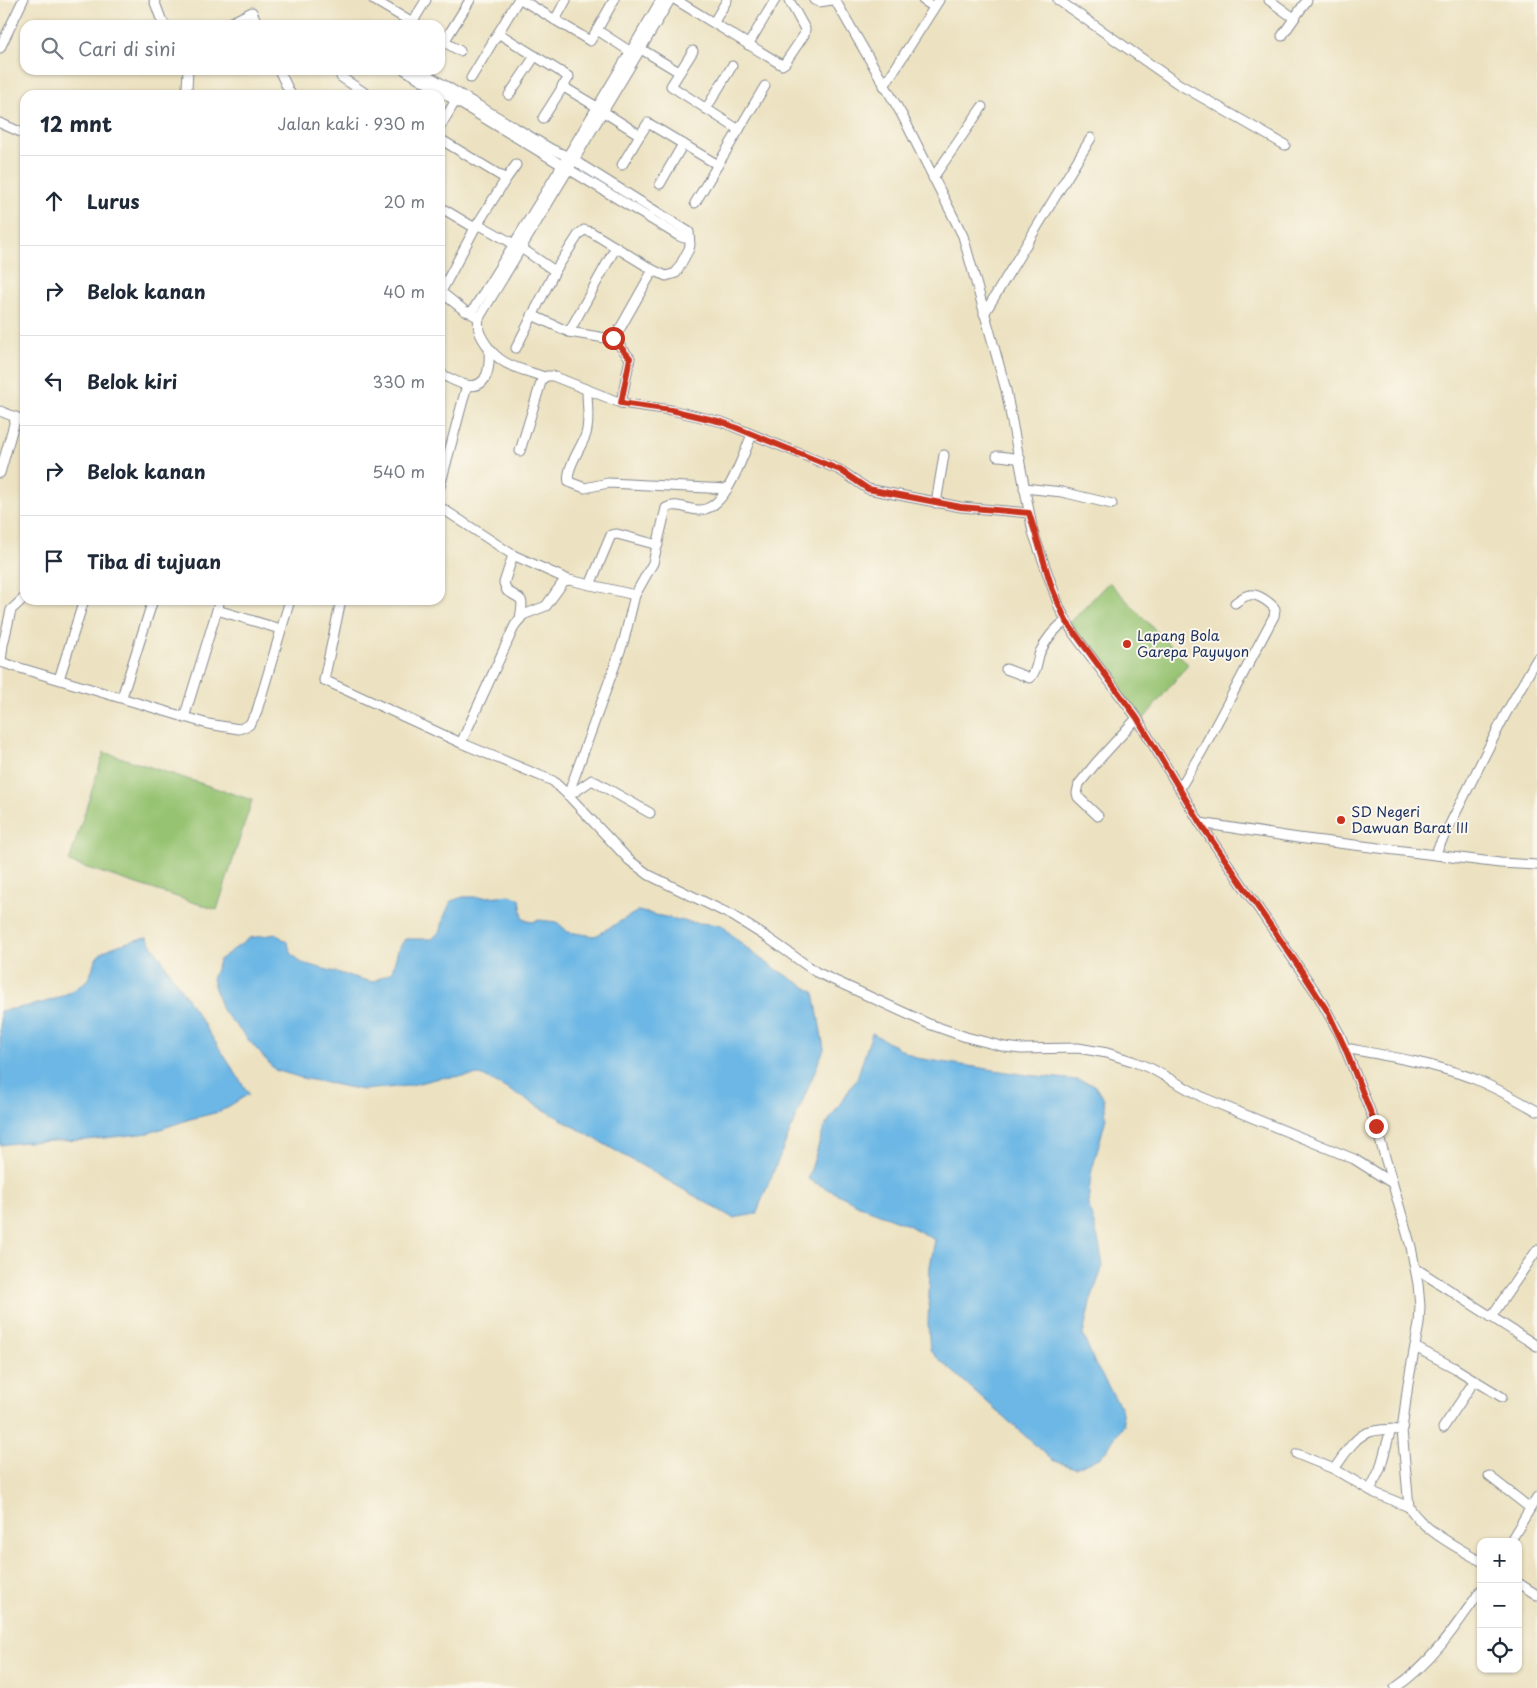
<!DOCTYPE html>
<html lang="id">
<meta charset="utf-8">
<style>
body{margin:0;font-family:"Playpen Sans",sans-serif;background:#f2f2f3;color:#1f2937}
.controls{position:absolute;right:15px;bottom:15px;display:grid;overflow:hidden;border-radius:10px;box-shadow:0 1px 4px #0004}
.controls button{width:45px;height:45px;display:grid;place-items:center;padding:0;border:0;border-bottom:1px solid #e0e1e3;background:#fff;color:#1f2937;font:25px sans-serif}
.stop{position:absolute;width:15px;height:15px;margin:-11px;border:4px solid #c8321e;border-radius:50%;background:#fff}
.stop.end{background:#c8321e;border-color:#fff;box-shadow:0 1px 5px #0008}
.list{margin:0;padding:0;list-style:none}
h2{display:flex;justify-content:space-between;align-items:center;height:65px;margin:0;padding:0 20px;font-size:21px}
h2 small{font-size:16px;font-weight:400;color:#747a83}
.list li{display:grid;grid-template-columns:32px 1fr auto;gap:15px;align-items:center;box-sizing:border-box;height:90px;padding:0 20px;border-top:1px solid #e0e1e3}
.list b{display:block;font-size:19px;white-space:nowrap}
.list em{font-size:16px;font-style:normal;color:#747a83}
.icon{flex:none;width:28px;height:28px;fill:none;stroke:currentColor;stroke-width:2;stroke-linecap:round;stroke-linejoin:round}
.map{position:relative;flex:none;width:1537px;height:1688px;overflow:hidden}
.search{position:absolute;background:#fff;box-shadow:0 1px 4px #0004;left:20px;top:20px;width:425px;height:55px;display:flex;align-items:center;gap:12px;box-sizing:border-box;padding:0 18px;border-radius:15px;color:#747a83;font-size:19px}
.panel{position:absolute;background:#fff;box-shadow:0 1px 4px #0004;left:20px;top:90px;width:425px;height:515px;border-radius:15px}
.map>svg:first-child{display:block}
</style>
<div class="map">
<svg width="1537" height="1688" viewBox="0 0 1537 1688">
<rect width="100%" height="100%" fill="#fbf7ec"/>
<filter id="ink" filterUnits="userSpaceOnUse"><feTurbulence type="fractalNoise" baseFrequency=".02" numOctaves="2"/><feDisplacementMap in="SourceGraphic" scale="10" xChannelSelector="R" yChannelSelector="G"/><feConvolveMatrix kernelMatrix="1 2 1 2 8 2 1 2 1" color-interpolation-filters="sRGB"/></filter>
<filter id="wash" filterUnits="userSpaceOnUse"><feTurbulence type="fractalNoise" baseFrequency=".0096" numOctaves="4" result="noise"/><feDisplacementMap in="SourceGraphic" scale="20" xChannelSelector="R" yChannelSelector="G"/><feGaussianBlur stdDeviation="1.12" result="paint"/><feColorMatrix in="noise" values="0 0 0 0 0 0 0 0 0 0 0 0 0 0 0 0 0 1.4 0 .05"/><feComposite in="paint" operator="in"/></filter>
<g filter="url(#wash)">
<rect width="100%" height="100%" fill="#ece2c1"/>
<!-- green -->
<g fill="#96c371" stroke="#587968">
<polygon points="1109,582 1188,664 1143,720 1068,625"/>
<polygon points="104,752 252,800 217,910 69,862"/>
</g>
<!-- water -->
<g fill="#6cb7e5" stroke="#4473a2">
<path d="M510,895L520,899L523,919L532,922L539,920L557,922L568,932L595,936L638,911L688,922L722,925C749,954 780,972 814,992L824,1049L756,1214L733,1218L524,1098L481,1075L439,1078L407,1086L363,1090L302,1078L275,1070L222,1010L212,979L220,959L250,938L276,934L287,942L292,954L302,963L372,982L392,972L398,950L405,939H432L441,930L444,917L451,901L463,897H486Z"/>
<path d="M147,937L249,1094L219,1112L190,1119L149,1133L86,1140L24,1142L0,1145V1011C30,1006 62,1002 86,981C93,975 92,963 98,956C105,947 136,940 147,937Z"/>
<polygon points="872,1033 916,1058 1027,1075 1078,1080 1094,1085 1104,1099 1106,1118 1091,1174 1088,1204 1098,1238 1103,1266 1090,1302 1083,1335 1095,1364 1121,1408 1124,1425 1101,1457 1075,1468 1052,1460 930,1351 928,1324 930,1266 935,1240 908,1225 869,1210 808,1179 824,1128 857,1078"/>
</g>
</g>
<g filter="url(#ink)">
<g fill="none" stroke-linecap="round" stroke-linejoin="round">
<defs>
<g id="street">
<polyline points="154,0 161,19 165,25"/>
<polyline points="374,0 416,25"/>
<polyline points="522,0 590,41 597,30 631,52"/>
<path d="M661,0C600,104 537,207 473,310L472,314L479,318L670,0"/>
<polyline points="676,0 782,65 785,63 804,35 805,29 789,0"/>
<polyline points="814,0 819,2 832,0"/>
<path d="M835,0L902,115L963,236L1006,390L1033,532L1060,609L1074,634L1137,718L1200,823L1319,997L1340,1035L1357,1078L1376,1126L1411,1247L1418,1284L1420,1306L1419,1324L1408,1384L1402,1430L1409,1507C1423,1530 1458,1548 1481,1561"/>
<polyline points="923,0 934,7"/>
<polyline points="1058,0 1177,83 1285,145"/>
<polyline points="1269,0 1294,18"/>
<polyline points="555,20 566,0"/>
<polyline points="714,22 727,0"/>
<polyline points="412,23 426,0"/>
<polyline points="226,25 252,12 258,25"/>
<polyline points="597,30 614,0"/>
<polyline points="498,33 569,77 543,118"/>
<polyline points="1282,36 1307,0"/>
<polyline points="441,40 460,51"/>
<polyline points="444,42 470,0"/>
<polyline points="748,45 775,0"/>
<polyline points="0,48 23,0"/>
<polyline points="641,49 679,72"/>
<polyline points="693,51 671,86 739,130"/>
<polyline points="279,70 291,95"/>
<polyline points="405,70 679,236 684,238 689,237"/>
<polyline points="419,70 551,149 567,156 689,232 690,245 689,249 676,273 666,276 653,270 591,232 584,230 579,234 555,271 516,348"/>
<polyline points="341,77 368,95"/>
<polyline points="471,78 518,0"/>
<polyline points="562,86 597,107"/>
<polyline points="884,86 939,0"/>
<polyline points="184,95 187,88 188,70"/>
<polyline points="509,95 535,56"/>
<polyline points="706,109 732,66"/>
<polyline points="604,112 640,135 648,123 718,165"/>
<polyline points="0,123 25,134"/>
<polyline points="440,127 456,100"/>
<polyline points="440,139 506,179 475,228 441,292 440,290"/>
<polyline points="622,165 640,135"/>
<polyline points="933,178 982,107"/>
<polyline points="506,179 516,165"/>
<polyline points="660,184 683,144"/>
<polyline points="695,203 765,86"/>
<polyline points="440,207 475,228"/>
<polyline points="478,224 521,248 555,271"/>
<polyline points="441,292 465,311 473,313"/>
<polyline points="984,314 1091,138"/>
<polyline points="532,315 569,332 611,339 617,334 653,270"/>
<path d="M479,318C477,330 480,335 486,344C501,367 520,368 544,377"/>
<polyline points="569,332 616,247"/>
<polyline points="613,338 630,358 621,403"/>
<path d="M440,374C448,377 457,383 466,385C489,390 490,365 489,349"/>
<path d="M587,391C587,404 590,421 586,434C582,447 565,469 569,482L585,488L608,483L727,489"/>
<polyline points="0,411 25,421"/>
<polyline points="520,451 542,379 547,376 553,376 621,403 671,410 722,422 840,470 868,489 961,507 1029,513"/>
<path d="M997,456C1006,456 1012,459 1020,458"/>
<polyline points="0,473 16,417"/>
<polyline points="440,486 467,385"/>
<polyline points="1024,488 1062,492 1112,504"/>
<polyline points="936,503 944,455"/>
<path d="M440,507L513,555L504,583L507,591C525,601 523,598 520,619"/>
<polyline points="513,555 569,580"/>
<polyline points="590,585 611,535 617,534 658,545"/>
<polyline points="341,600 324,680 461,743 553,781 568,795 629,860 649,875 733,916 768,938 816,972 929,1024 966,1037 1005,1047 1021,1049 1078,1048 1107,1053 1132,1061 1152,1069 1204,1098 1354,1159 1392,1183"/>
<polyline points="217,610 280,629"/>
<polyline points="0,662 208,724 239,729 249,725 256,714 290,600"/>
<polyline points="1,662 3,645 11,610 25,597"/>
<path d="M1006,669L1030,678C1037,672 1037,660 1040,652C1046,640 1055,628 1066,621"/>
<polyline points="59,679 84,600"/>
<polyline points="122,697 153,600"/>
<polyline points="184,718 220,600"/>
<polyline points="461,743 515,625 523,615 546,606 564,581 569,580 635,595"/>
<path d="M1180,788L1202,751L1274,616L1275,609C1271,603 1257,593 1250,595C1245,595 1239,600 1235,603"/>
<polyline points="569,792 576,791 592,780 650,813"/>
<path d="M568,795L624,640L635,595L653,563L666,508C676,502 688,510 700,510C727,509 742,456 752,435"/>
<polyline points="1098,816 1078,797 1077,793 1079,784 1096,763 1137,718"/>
<polyline points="1200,823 1298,838 1500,863 1537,865"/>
<polyline points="1435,854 1505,715 1537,659"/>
<path d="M1345,1048C1388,1056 1431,1063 1472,1078C1494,1087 1516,1099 1537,1111"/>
<polyline points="1415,1268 1537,1346"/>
<polyline points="1491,1317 1537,1250"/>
<polyline points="1415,1347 1453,1367 1502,1397"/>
<polyline points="1443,1428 1475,1380"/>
<polyline points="1297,1454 1334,1469 1375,1493 1409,1507"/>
<path d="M1334,1469C1357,1437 1359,1427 1402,1430"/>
<polyline points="1489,1476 1530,1508"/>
<polyline points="1370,1490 1380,1469 1391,1429"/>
<polyline points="1510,1542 1537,1497"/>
<polyline points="1518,1583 1537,1595"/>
<path d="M1395,1688C1432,1663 1456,1626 1481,1590"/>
</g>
</defs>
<!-- street casing -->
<use href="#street" stroke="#848890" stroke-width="11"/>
<!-- street -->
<use href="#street" stroke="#fff" stroke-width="9"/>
</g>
</g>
<g fill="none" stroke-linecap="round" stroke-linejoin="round" filter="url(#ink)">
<!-- route -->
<polyline stroke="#c8321e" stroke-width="6" points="613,338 630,358 621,403 671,410 722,422 840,470 868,489 961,507 1029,513 1052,588 1066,621 1137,718 1200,823 1301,970 1328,1012 1345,1048 1376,1126"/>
</g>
<!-- markers -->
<g fill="#c8321e" stroke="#fbf7ec" stroke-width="2">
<circle cx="1127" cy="644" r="5"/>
<circle cx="1341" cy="820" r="5"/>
</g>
<g text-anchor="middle" stroke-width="4" stroke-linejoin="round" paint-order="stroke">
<!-- poi labels -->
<g font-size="14" fill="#1b2f5e" stroke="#fbf7ec" text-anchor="start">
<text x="1137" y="641">Lapang Bola<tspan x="1137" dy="16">Garepa Payuyon</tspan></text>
<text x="1351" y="817">SD Negeri<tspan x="1351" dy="16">Dawuan Barat III</tspan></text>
</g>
</g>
</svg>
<div class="controls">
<button>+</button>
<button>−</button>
<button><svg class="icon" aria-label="locate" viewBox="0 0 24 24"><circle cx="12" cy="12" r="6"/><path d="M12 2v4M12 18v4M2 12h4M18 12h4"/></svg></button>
</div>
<div class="stop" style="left:613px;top:338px"></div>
<div class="stop end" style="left:1376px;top:1126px"></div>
<div class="search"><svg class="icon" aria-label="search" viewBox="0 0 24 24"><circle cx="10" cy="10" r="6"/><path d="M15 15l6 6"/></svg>Cari di sini</div>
<section class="panel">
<h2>12 mnt<small>Jalan kaki · 930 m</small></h2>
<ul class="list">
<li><svg class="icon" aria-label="ahead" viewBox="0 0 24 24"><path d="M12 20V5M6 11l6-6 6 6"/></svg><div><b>Lurus</b></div><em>20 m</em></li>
<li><svg class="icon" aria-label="right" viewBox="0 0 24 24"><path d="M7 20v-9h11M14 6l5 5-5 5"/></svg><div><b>Belok kanan</b></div><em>40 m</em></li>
<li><svg class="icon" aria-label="left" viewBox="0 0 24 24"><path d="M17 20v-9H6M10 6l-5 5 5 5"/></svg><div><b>Belok kiri</b></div><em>330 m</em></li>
<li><svg class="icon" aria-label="right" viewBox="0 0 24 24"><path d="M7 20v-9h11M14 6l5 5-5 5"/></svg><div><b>Belok kanan</b></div><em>540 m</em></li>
<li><svg class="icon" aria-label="arrive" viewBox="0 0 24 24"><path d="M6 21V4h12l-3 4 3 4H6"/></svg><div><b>Tiba di tujuan</b></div></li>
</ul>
</section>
</div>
